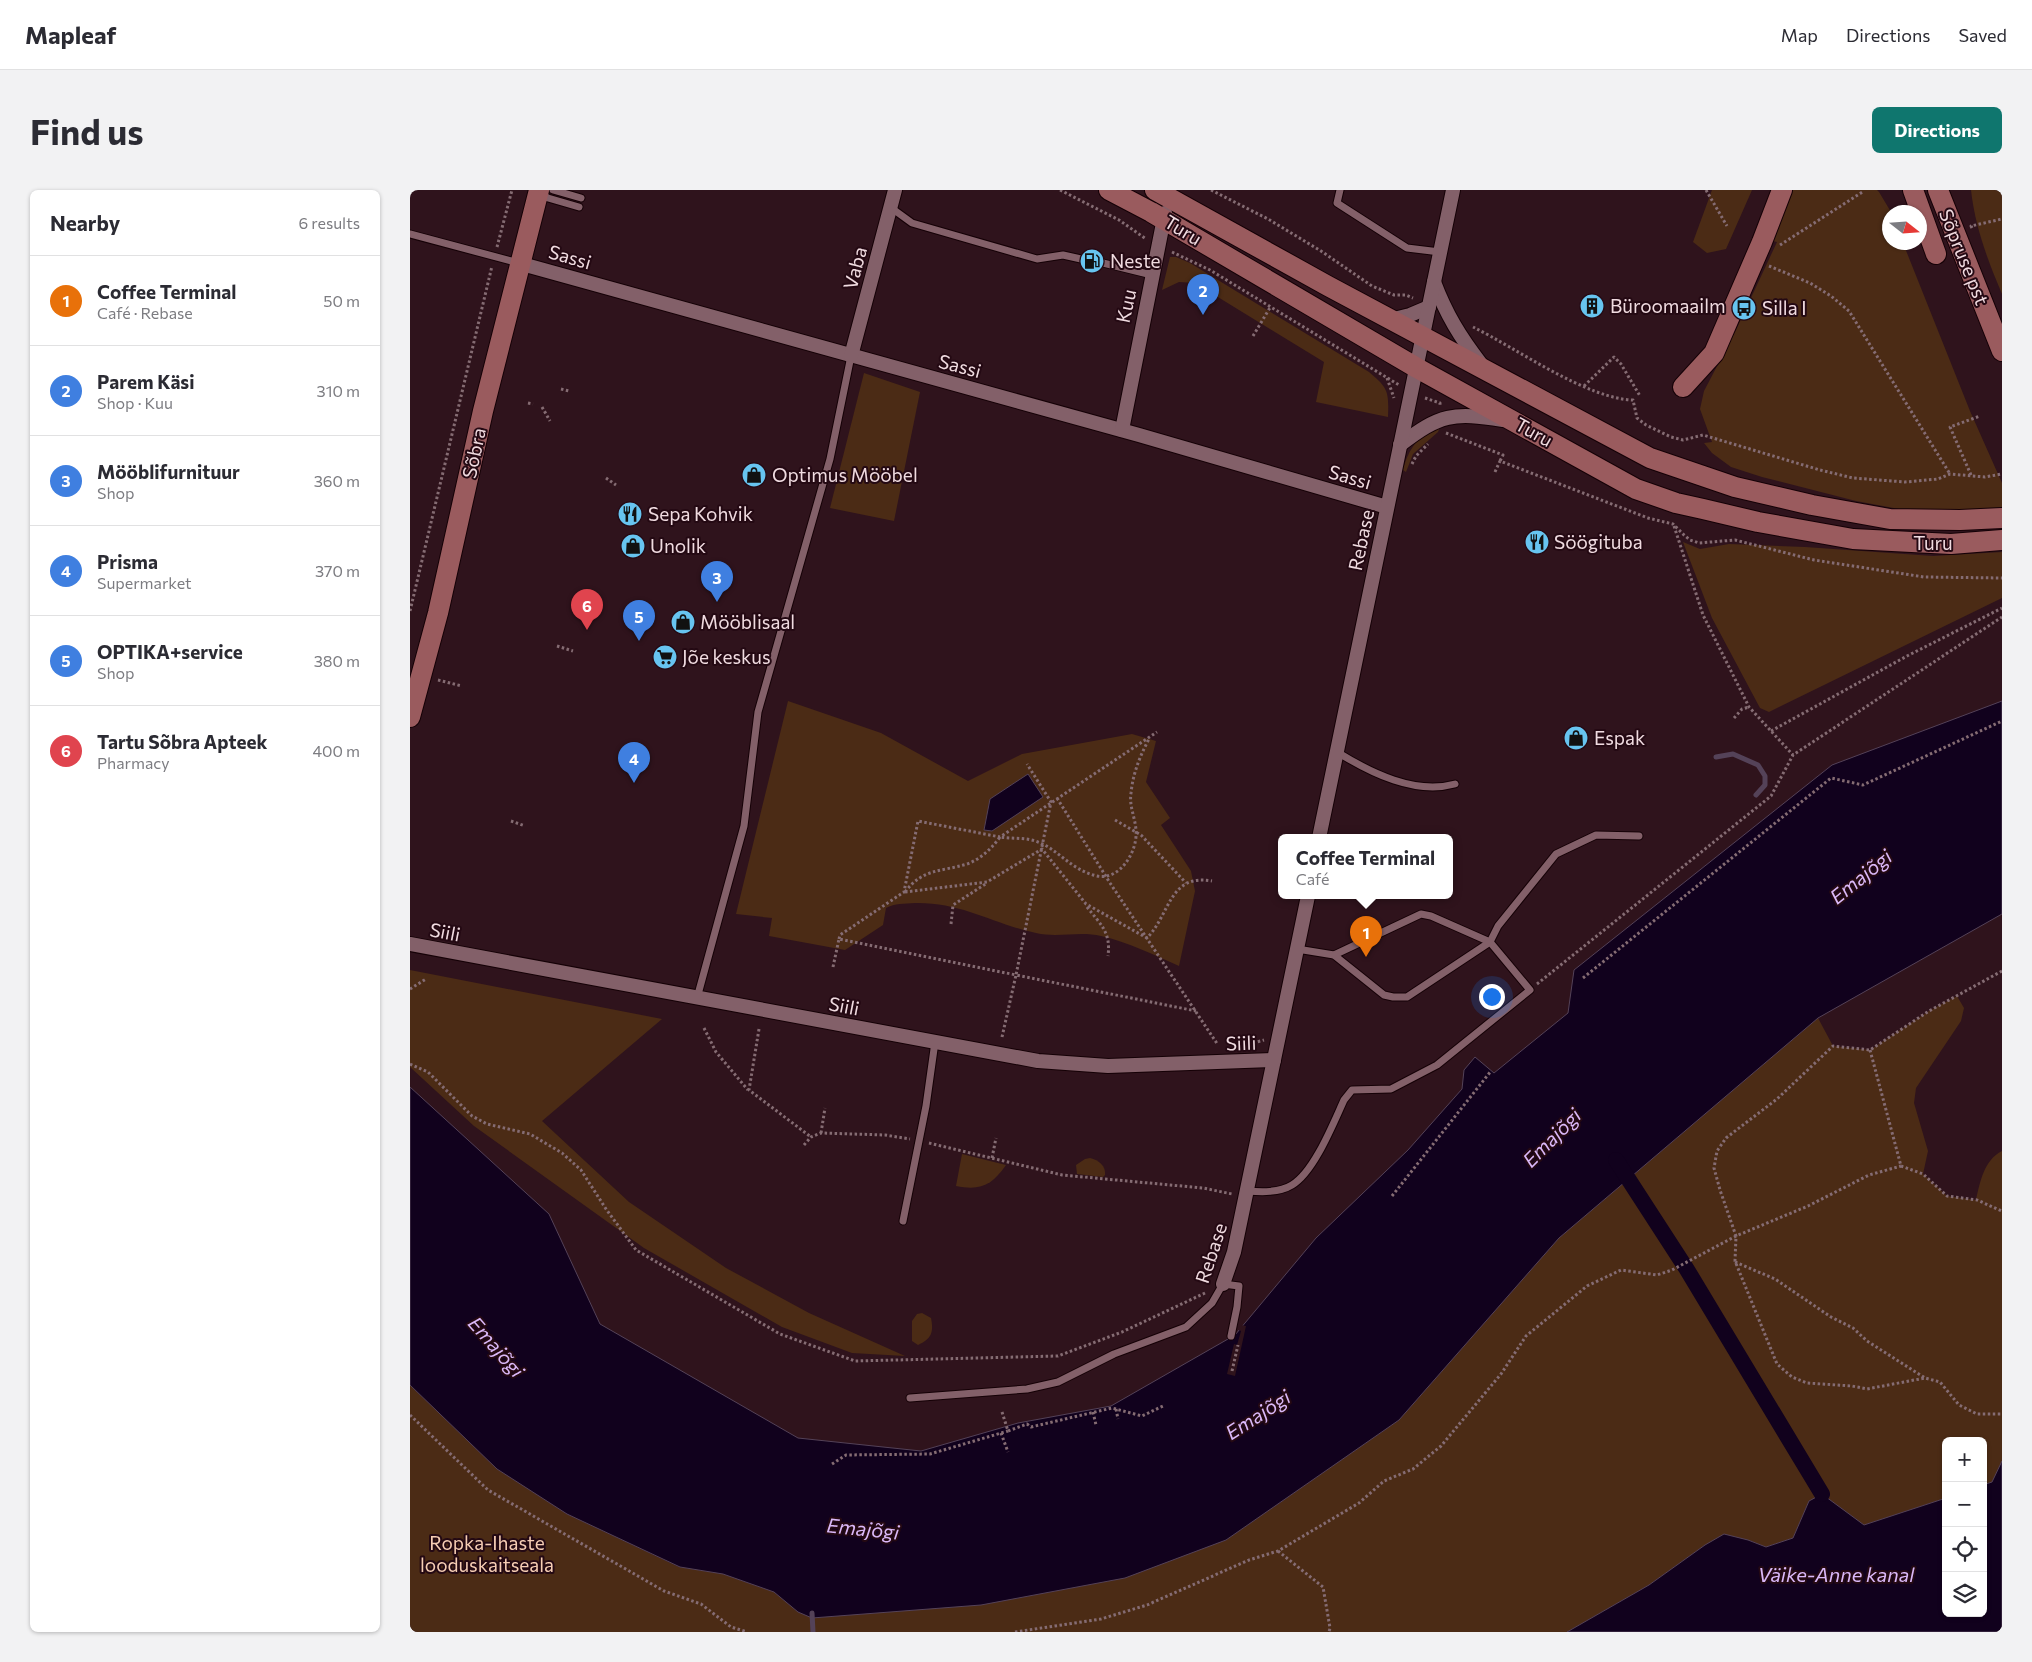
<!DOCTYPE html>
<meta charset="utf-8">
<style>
body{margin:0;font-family:Commissioner,sans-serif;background:#f2f2f3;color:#2b2b33}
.controls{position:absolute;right:15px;bottom:15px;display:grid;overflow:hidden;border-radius:8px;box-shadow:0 1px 4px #0004}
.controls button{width:45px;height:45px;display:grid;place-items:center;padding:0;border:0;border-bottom:1px solid #e1e1e2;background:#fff;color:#2b2b33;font:25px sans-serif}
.compass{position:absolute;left:1472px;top:15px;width:45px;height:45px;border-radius:50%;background:#fff;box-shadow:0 1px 4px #0004;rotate:107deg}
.you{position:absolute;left:1081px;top:806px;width:18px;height:18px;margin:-12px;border:4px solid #fff;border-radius:50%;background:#1a73e8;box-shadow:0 0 0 8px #1a73e833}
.badge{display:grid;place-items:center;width:32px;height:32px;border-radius:50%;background:#0f766e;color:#fff;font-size:16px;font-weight:700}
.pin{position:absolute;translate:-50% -41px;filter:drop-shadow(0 1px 2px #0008)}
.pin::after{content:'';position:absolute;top:26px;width:18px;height:15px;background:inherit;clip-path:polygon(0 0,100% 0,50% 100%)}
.popup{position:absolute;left:868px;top:644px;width:175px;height:65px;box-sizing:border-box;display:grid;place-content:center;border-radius:8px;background:#fff;filter:drop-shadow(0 1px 4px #0005);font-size:16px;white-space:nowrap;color:#7c7c81}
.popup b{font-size:19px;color:#2b2b33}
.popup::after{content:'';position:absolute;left:50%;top:100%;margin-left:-10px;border:10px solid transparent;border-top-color:#fff}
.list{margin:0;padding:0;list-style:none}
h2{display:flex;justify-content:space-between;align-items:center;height:65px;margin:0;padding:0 20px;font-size:21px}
h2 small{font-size:16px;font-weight:400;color:#7c7c81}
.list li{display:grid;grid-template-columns:32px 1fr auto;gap:15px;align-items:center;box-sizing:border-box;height:90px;padding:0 20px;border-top:1px solid #e1e1e2}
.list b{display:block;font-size:19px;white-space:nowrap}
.list p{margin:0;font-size:16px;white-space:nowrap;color:#7c7c81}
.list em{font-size:16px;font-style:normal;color:#7c7c81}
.icon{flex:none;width:28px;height:28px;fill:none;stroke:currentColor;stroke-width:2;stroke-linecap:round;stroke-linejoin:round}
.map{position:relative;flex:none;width:1592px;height:1442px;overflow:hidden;border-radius:8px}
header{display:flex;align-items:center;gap:30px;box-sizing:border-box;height:70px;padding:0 25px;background:#fff;border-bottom:1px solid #e1e1e2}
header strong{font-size:24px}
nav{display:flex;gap:28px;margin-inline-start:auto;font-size:18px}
.intro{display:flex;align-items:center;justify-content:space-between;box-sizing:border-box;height:120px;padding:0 30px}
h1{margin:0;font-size:35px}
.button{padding:12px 22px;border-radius:8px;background:#0f766e;color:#fff;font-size:18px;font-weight:700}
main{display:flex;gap:30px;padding:0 30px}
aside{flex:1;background:#fff;border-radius:8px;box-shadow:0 1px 4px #0004}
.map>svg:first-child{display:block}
</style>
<header>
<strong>Mapleaf</strong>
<nav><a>Map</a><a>Directions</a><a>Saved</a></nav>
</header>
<div class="intro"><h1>Find us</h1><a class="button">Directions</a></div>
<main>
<aside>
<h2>Nearby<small>6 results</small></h2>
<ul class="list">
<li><span class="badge" style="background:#e8710a">1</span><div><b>Coffee Terminal</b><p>Café · Rebase</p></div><em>50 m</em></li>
<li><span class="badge" style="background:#3f7fe0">2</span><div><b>Parem Käsi</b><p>Shop · Kuu</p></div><em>310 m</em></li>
<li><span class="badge" style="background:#3f7fe0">3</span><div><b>Mööblifurnituur</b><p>Shop</p></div><em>360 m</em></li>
<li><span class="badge" style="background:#3f7fe0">4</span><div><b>Prisma</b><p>Supermarket</p></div><em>370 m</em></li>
<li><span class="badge" style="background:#3f7fe0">5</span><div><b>OPTIKA+service</b><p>Shop</p></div><em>380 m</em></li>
<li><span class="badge" style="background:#e0444e">6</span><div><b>Tartu Sõbra Apteek</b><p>Pharmacy</p></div><em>400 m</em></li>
</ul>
</aside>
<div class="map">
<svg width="1592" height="1442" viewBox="0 0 1592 1442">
<rect width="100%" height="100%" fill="#2f131c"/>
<!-- green -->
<g fill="#4b2b15">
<polygon points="1302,0 1342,0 1316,59 1297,63 1283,52"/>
<polygon points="1378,0 1467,0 1469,2 1481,22 1480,22 1480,52 1493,53 1560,221 1592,293 1592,319 1489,319 1446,311 1352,287 1321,277 1302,263 1294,253 1302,252 1290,219 1294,201 1326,140 1367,52 1354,49"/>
<path d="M1561,0H1592V104C1578,71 1565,37 1561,0Z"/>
<path d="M760,67H766L780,73L959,182C978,198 979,201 978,227L906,212L914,172L785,93L769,92L752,100Z"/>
<polygon points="454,183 510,202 484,331 420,318"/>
<path d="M1030,237L1028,242L1003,264L996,282L993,280C998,260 1009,243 1030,237Z"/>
<polygon points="1273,352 1290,359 1319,354 1395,357 1523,366 1592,362 1592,408 1359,522 1350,518 1302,428"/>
<path d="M378,511L471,543L558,591L612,564L722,544L746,551L736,592L760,628L751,635L781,681L785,701L769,776C744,765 718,752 691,746C670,741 647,748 626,743C583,734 552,712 505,713C494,714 485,713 476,718L473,735L435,760L359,746L362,728L326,724Z"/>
<polygon points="0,780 252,829 132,931 219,1012 316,1078 399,1123 495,1166 442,1163 372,1137 234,1058 64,936 0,877"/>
<path d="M1547,806L1554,818L1551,831L1506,898L1504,913L1518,961L1513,984L1537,1006L1566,1010C1570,992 1574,970 1592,961V1271L1582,1292L1573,1295V1251H1536V1308L1454,1335L1399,1311L1383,1348L1356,1357L1338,1350L1295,1355L1239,1395L1157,1442H0V1195L87,1279L157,1324L269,1377L313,1384L364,1402L388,1422L816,1350L989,1230L1149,1048L1408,828L1423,856L1460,860L1519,821Z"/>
<path d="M552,964L596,975C582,995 571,1001 546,996Z"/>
<path d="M680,968C689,970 696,976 695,985L693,987L667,984L666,975L675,969Z"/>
<path d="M512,1123L521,1128C524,1143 521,1149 508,1155L502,1151V1131L507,1124Z"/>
</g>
<!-- water -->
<g fill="#11011d" stroke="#544258">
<polygon points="1592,511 1592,724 1408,828 1149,1048 989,1230 816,1350 715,1388 571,1415 402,1428 388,1422 364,1402 313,1384 270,1377 157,1324 87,1279 0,1195 0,897 139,1024 190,1134 388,1248 511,1261 608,1233 701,1216 825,1145 906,1048 998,960 1052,899 1054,880 1065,867 1084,883 1158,823 1164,780 1422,575"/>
<polygon points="618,584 633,607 582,641 574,640 580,609"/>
<polygon points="1592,1271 1592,1442 1157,1442 1239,1395 1295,1355 1314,1344 1338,1350 1356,1357 1383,1348 1399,1311 1412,1304 1454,1335 1536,1308 1536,1423 1573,1423 1573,1295 1582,1292"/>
</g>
<!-- pier -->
<polygon fill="#2f131c" points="831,1135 836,1136 825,1186 817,1184 824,1154 827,1155 831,1141 827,1139"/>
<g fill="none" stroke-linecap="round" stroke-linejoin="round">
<!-- stream -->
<g stroke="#544258" stroke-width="5">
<polyline points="1306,567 1323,564 1348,575 1355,586 1355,595 1346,605"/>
<polyline points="402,1423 403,1442"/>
</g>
<!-- canal -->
<polyline stroke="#11011d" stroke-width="16" points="1206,970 1276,1078 1412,1304"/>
<defs>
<g id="lane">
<polyline points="143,0 171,8"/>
<polyline points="930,0 927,13 997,58 1030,62"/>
<polyline points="129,3 138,8 169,17"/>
<polyline points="480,17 502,33 627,69 653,65 671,69"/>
<polyline points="0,44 109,73"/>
<polyline points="693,73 742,85"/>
<path d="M927,562C961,583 1005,605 1045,594"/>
<polyline points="924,765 1011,724 1021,726 1080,752 1088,736 1146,664 1186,645 1229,646"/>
<polyline points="287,808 334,636 348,522 420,269 441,166"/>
<path d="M837,1001C851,1002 869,1003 882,995C904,982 923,934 934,910L942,900L981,899L1027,875L1120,800L1080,752L997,807H983L974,805L924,765L887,759"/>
<polyline points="493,1031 516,916 525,852"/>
<polyline points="500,1208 617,1199 648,1192 704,1164 776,1137 802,1113 813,1094 829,1096 827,1117 821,1146"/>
</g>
<g id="street">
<polyline points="112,74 729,245 977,317"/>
<path d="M1024,92C1036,124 1050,147 1071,174"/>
<polyline points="980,130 1000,125 1019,117"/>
<polyline points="441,166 485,0"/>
<polyline points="712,240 755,23"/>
<path d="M990,255C1030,224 1043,222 1093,230"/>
<polyline points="909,648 1043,0"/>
<polyline points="0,754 628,871 698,876 864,870"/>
<polyline points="813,1094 824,1062 898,706"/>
</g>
<g id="secondary">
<polyline points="699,0 741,22 1007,178 1226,299 1266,313 1293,319 1348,332 1443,349 1541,354 1592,350"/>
<polyline points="745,0 918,96 1240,268 1325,297 1402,315 1480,329 1550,330 1592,328"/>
<polyline points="1503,0 1526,64"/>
<polyline points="1528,0 1592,161"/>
<polyline points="1273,197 1304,163 1352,52 1372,0"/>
<polyline points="0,527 28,423 73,221 129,0"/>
</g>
</defs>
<!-- lane casing -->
<use href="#lane" stroke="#150106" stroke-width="9"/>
<!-- street casing -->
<use href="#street" stroke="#150106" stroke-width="16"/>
<!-- secondary casing -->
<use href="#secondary" stroke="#150106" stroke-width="22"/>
<!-- path -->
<g stroke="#856c73" stroke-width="3" stroke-dasharray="2.5 2.5" stroke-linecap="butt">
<polyline points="650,0 709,30 736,49"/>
<polyline points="801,0 858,29 911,61 962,96 984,105 996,105 1003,108"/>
<polyline points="1296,0 1317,36"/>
<polyline points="1562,38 1561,36 1592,29"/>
<polyline points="1370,55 1454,1"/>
<polyline points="87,57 102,0"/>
<polyline points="762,62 800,80 989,195"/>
<polyline points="1359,76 1400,93 1421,106 1439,121 1540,284"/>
<path d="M1063,137C1106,158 1177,209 1223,210L1227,228L1236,235L1261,247L1273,250L1293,245L1410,280L1443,288L1495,292L1528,289L1540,284L1575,287L1592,284"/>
<polyline points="843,146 861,116"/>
<polyline points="977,188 984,208"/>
<polyline points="1174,196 1204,167 1211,174 1230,206"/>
<polyline points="151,199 159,201"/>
<polyline points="1015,208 1030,213 1030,215"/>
<polyline points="118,213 123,214"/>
<polyline points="132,217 140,231"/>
<polyline points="1036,243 1093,265 1090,271"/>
<polyline points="1002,274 1006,266 1018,254"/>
<polyline points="1085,282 1090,271 1238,328 1263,334 1274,345 1280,350 1289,353 1325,350 1404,370 1514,387 1592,388"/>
<polyline points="1561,285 1540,237 1570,226"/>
<polyline points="196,288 206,295"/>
<polyline points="1264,336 1293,425 1339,517 1383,565"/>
<polyline points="0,421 82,76"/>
<polyline points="147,456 163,461"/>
<polyline points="28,490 52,496"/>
<polyline points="1324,528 1332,519 1339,517"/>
<polyline points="1361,541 1497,466 1592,418"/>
<polyline points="647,608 700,693 808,855"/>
<polyline points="705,630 731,645 776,693"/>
<polyline points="101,631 115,636"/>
<path d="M495,702C513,678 531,682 557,674C571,669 582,658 590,647C602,649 616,647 628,652C649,660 661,680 687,686C710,691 728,661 726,640C725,627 719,616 721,603C723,583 730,566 739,549"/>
<path d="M495,702L577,692L632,659L676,714L737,748C760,725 759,683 802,691"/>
<path d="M677,717C691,735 701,742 698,766"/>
<polyline points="541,734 543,715 577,693"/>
<polyline points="429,749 430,745 494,702 508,631 590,647 747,542"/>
<polyline points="423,777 429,749 606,785 641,612 617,574"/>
<polyline points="1592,781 1519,821 1460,860 1423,856 1367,909 1316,948 1307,961 1304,978 1310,1000 1326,1046 1325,1071 1367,1174 1382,1187 1397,1193 1442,1196 1457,1199 1515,1188 1530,1192 1549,1215 1567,1224 1592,1224"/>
<polyline points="1173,788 1421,588 1453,595 1592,531"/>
<polyline points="1127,794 1361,606 1383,565 1592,427"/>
<polyline points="0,799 16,789"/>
<polyline points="294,838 306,862 338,900"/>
<polyline points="349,839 339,900 401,947"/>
<polyline points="592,847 606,785 786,821"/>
<polyline points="843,853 854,850"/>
<polyline points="1460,860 1491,976 1513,984 1537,1006 1567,1010 1592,1021"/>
<polyline points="0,874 18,882 62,926 77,934 120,944 152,963 171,980 196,1019 226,1060 370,1144 445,1171 648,1166 712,1142 795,1103"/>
<polyline points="411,943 415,918"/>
<polyline points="519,953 652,985 793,998 822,1004"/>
<polyline points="394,955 401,947 411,943 475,945 500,949"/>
<polyline points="582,968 586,948"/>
<polyline points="982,1006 1081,881"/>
<polyline points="1325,1072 1365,1089 1421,1127 1443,1138 1457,1151 1515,1188"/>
<polyline points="822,1181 828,1155"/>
<polyline points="706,1219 708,1229"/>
<polyline points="592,1222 598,1241 617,1234 621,1237 702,1218 732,1226 755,1215"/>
<polyline points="683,1222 686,1235"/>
<polyline points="0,1225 78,1300 254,1401 291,1414 321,1437 337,1442"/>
<polyline points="591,1243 598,1262"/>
<polyline points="422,1274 436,1265 520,1264 598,1241"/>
<polyline points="868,1361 913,1397 920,1438 919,1442"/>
<polyline points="605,1442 691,1429 737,1415 839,1370 868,1361 949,1313 974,1291 1003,1279 1031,1256 1091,1184 1116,1146 1177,1096 1211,1080 1247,1085 1262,1080 1326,1046 1398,1016 1459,985 1491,976"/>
</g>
<!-- lane -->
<use href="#lane" stroke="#836069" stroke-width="7"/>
<!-- street -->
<use href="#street" stroke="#836069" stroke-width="14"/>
<!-- secondary -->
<use href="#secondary" stroke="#9a5b5e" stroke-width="20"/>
</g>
<!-- icons -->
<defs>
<symbol id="fuel-disc" viewBox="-11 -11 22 22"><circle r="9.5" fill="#67c4f0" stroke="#240913"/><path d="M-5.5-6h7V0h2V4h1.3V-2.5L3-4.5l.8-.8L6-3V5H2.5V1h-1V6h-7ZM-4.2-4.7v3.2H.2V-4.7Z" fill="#111"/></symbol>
<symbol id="building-disc" viewBox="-11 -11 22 22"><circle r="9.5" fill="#67c4f0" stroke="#240913"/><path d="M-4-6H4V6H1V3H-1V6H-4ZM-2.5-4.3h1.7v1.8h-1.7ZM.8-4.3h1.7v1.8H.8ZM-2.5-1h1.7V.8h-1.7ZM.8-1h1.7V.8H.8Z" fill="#111"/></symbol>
<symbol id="bus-disc" viewBox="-11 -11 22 22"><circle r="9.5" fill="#67c4f0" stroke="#240913"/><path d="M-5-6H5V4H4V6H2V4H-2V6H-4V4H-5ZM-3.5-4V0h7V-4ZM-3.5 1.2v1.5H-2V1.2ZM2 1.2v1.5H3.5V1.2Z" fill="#111"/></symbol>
<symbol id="shop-disc" viewBox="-11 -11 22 22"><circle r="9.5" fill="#67c4f0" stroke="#240913"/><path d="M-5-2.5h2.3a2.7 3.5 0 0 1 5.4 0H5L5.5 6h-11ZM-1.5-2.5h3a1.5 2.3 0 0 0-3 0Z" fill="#111"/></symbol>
<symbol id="restaurant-disc" viewBox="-11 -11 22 22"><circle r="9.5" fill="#67c4f0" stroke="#240913"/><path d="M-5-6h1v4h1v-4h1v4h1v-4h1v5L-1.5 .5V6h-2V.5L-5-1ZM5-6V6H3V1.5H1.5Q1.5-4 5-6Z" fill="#111"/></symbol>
<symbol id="supermarket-disc" viewBox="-11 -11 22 22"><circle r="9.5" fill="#67c4f0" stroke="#240913"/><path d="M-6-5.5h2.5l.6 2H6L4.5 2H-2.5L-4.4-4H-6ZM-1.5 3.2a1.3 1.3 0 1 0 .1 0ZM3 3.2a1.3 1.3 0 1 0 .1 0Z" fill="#111"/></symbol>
</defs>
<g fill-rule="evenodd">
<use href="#fuel-disc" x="668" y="57" width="28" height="28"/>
<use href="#building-disc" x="1168" y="102" width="28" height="28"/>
<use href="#bus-disc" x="1320" y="104" width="28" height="28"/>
<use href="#shop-disc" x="330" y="271" width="28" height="28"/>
<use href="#restaurant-disc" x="206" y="310" width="28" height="28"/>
<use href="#restaurant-disc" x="1113" y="338" width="28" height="28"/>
<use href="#shop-disc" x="209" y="342" width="28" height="28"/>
<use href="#shop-disc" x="259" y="418" width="28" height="28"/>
<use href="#supermarket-disc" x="241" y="453" width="28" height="28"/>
<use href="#shop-disc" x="1152" y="534" width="28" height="28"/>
</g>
<g text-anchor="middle" stroke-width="4" stroke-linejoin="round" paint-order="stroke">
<!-- street labels -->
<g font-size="19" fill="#f0dbe0" stroke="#240913">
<text transform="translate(773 40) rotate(31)" y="7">Turu</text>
<text transform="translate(160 67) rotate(16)" y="7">Sassi</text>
<text transform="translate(1554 67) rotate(68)" y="7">Sõpruse pst</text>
<text transform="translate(445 78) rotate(-75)" y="7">Vaba</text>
<text transform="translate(716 116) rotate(-78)" y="7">Kuu</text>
<text transform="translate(550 176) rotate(15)" y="7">Sassi</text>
<text transform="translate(1124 242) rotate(29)" y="7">Turu</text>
<text transform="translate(64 263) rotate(-78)" y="7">Sõbra</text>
<text transform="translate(940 287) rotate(16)" y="7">Sassi</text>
<text transform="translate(951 350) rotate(-78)" y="7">Rebase</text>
<text x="1523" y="360">Turu</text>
<text transform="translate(35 742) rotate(11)" y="7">Siili</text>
<text transform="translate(434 816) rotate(11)" y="7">Siili</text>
<text transform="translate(831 853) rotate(-2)" y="7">Siili</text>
<text transform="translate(801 1063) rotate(-72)" y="7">Rebase</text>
</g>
<!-- poi labels -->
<g font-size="19" fill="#f0dbe0" stroke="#240913" text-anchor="start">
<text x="700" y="78">Neste</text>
<text x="1200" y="123">Büroomaailm</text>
<text x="1352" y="125">Silla I</text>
<text x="362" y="292">Optimus Mööbel</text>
<text x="238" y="331">Sepa Kohvik</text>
<text x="1144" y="359">Söögituba</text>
<text x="240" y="363">Unolik</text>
<text x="290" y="439">Mööblisaal</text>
<text x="272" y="474">Jõe keskus</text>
<text x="1184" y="555">Espak</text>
</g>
<!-- park labels -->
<g font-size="19" fill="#f6cdb4" stroke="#240913">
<text x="77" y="1360">Ropka-Ihaste<tspan x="77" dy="22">looduskaitseala</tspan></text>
</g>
<!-- water labels -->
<g font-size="20" font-style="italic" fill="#dab8f8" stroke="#240913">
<text transform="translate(1451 687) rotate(-39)" y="7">Emajõgi</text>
<text transform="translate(1142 948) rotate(-45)" y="7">Emajõgi</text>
<text transform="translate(86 1157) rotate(49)" y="7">Emajõgi</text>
<text transform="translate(848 1225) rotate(-33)" y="7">Emajõgi</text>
<text transform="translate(453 1339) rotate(6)" y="7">Emajõgi</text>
<text x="1426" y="1392">Väike-Anne kanal</text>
</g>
</g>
</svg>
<div class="controls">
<button>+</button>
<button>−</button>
<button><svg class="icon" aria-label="locate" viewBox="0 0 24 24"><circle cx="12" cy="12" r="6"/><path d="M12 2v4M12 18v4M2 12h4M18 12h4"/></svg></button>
<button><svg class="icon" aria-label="layers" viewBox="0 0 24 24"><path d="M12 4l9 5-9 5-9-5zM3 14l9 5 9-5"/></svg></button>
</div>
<svg class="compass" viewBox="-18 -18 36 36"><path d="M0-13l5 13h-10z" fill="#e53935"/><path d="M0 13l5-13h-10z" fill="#7c7c81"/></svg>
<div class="you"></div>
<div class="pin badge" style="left:956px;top:767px;background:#e8710a">1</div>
<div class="popup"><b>Coffee Terminal</b>Café</div>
<div class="pin badge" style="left:793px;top:125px;background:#3f7fe0">2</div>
<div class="pin badge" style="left:307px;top:412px;background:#3f7fe0">3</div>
<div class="pin badge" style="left:224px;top:593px;background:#3f7fe0">4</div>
<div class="pin badge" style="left:229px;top:451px;background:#3f7fe0">5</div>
<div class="pin badge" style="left:177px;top:440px;background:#e0444e">6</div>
</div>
</main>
